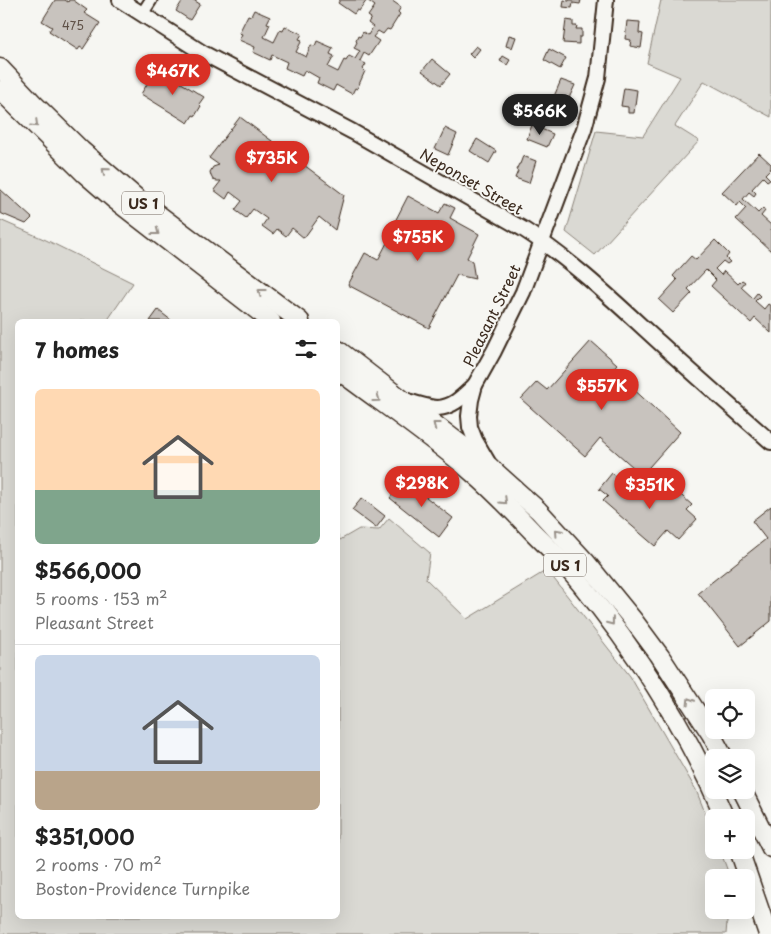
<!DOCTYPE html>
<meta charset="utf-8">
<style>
:root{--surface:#fff;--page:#f2f2f2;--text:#222;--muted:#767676;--line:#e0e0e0;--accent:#d93025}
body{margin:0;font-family:"Playpen Sans",sans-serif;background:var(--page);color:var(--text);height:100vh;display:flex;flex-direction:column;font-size:19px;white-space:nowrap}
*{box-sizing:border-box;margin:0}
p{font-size:16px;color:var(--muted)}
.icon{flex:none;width:28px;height:28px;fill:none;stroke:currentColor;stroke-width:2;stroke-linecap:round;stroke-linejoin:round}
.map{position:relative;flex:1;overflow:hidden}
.drawer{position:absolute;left:15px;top:319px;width:325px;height:600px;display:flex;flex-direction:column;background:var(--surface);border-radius:8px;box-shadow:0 5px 20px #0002}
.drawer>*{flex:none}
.buttons{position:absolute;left:705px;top:689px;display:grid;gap:10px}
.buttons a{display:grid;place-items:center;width:50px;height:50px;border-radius:8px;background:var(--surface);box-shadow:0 5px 20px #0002;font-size:25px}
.price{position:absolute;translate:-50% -42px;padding:0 11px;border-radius:18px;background:var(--accent);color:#fff;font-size:16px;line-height:32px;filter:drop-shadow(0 1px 2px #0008)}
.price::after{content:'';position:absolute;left:50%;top:30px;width:15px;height:11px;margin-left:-8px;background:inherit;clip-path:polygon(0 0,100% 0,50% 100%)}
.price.current{background:#222;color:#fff}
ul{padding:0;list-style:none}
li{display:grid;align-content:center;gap:10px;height:265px;padding:0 20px}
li+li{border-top:1px solid var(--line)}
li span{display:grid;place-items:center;height:155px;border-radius:8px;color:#555}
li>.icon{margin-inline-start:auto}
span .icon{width:90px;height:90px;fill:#fffc;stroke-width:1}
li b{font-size:21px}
h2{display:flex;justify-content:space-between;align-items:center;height:60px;padding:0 20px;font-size:21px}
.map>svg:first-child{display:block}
.green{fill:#dad9d3;stroke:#8a8278}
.building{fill:#c8c3be;stroke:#3b2a1e}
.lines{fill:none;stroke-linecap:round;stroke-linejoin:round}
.minor-casing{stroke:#3b2a1e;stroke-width:15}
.tertiary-casing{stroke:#3b2a1e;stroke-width:18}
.primary-casing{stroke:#3b2a1e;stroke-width:21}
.minor{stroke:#f6f6f2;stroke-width:11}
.tertiary{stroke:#f6f6f2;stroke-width:14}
.primary{stroke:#f6f6f2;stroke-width:18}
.oneway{stroke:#989088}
.labels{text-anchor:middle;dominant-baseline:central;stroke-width:4;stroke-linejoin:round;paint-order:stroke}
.number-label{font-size:12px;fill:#5e5046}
.shield{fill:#f6f6f2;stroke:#73675e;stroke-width:1}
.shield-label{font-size:14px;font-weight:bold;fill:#3b2a1e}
.street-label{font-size:15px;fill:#3b2a1e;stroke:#f6f6f2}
</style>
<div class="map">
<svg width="771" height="934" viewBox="0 0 771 934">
<rect width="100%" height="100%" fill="#f6f6f2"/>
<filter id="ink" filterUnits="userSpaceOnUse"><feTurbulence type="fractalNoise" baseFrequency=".02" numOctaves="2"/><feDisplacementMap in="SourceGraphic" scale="10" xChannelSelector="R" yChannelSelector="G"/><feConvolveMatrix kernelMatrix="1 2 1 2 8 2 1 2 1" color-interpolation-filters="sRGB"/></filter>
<g filter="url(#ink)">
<!-- green -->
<g class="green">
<path d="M661 0H771V117L704 81 675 126 699 141 595 255 566 232 596 131 643 136 680 77 647 63Z"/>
<path d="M0 220 46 240 133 283 107 321H18V916H338V535L340 540 359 529 379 530 389 518 430 553 426 579 467 619 547 570 630 676 696 790 714 835V850H720L730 877 714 878V910H728L726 934H0Z"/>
</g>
<!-- building -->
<g class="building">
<path d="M55 0H65L68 2 69 0H73L87 10 84 13 100 23 83 49 80 47 78 50 49 31 52 27 42 21Z"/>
<path d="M183 0H196L195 1 200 4 190 20 176 11Z"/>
<path d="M340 0H367L359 11 357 10 354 14 338 3Z"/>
<path d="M367 0H391L401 7 398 12 400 14 390 30 387 29 383 34 378 31 373 37 379 41 369 56 364 53 360 61 366 64 363 69 365 71 357 89 355 88 352 94 336 85 333 91 317 83 319 78 305 70 302 76 285 68 287 62 272 55 270 60 253 52 255 47 239 40 242 34 239 33 248 15 251 16 254 10 270 17 267 23 270 24 264 37 274 42 280 30 283 31 285 26 302 34 299 39 302 40 296 52 306 57 311 45 315 46 317 41 333 48 330 54 334 56 328 67 338 72 344 60 346 61 349 56 355 59 360 51 354 48 357 42 356 41 358 36 360 37 363 32 368 35 373 27 368 23 371 18 368 16 375 6Z"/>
<path d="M564 0 569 1V0H581L580 4 573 3 572 8 563 7Z"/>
<path d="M566 20 573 21V26H577L576 29H582V37H579V44L563 43Z"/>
<path d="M627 21 640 22 639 33 643 34 641 48 630 46 631 40 625 39Z"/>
<path d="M509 35 516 37 512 48 506 46Z"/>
<path d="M476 46 480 49 473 58 469 54Z"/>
<path d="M549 49 566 58 560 69 544 60Z"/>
<path d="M503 56 510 60 507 65 500 61Z"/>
<path d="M432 59 450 74 441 85 422 71Z"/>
<path d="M157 68 204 97 199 104 201 106 195 116 193 115 188 123 141 94Z"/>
<path d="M561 80 575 85 565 107 552 101Z"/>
<path d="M624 88 637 90 634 113H628V107L621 106Z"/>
<path d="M240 117 344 195 335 230 319 217 304 238 292 228 286 236 277 229 273 234 262 226 267 219 253 209 246 218 235 210 242 201 230 192 226 199 214 190 221 181H217L213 180 211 176 210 172 213 167 219 165 209 158Z"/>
<path d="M532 125 553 134 547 147 527 139Z"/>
<path d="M445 128 457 134 448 155 435 149Z"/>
<path d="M477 139 496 151 489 163 470 151Z"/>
<path d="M759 153 771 164V168L765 174 770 179 767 181 763 177 752 189 756 193 754 196 749 192 743 199 758 213 763 208 765 211 761 216 771 225V251L736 219 746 208 740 202 737 206 722 192Z"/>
<path d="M523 156 536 161 529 183 515 178 518 171 516 170 519 164H520Z"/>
<path d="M0 189 32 218 26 224 0 213Z"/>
<path d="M408 196 439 213 445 203 455 208 450 218 479 234 467 258 472 261 475 279 457 275 429 328 348 285 365 253 378 260 392 233 390 231Z"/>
<path d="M715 240 729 254 726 258 730 262 727 264 723 261 715 269 721 275 724 271 738 284 742 280 745 282 741 287 753 298 757 293 760 296 755 301 764 309 768 304 771 306V333L755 318 751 323 711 286 716 280 706 270 688 289 692 293 673 313 659 300 677 280 673 276 691 256 696 260Z"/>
<path d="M158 310 172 321H150Z"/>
<path d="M591 341 617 364 611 371 621 379 623 377 630 383 629 385 680 432 642 475 600 438 585 456 521 399 537 382 547 390Z"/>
<path d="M612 473 641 499 656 482 670 494 674 489 692 505 687 510 697 519 678 540 668 531 655 546 603 501 608 496 599 489Z"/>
<path d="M404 480 453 518 439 537 390 498Z"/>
<path d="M362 498 385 516 376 528 352 510Z"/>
<path d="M771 506V621L740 646 698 593 766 539 752 521Z"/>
</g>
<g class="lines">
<!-- minor casing -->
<g class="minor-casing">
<path id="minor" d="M142 14 151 0"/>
</g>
<!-- tertiary casing -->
<g class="tertiary-casing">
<g id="tertiary">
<path d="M120 0 203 53 353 132 523 229C573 261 616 303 660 343 697 377 734 409 771 442"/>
<path d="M407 401C416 403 429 408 438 408 454 407 464 395 475 385"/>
<path d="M489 464 475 440 470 427 469 416 471 400 475 385 494 351 523 292 584 129 598 78 606 0"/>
</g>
</g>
<!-- primary casing -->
<g class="primary-casing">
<g id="primary">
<path d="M0 68 33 103 81 150 139 200 300 321"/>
<path d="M0 90 85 174 115 200 271 321"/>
<path d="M338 350 490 467 538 510 585 561 634 621 660 656 711 734 724 758"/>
<path d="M338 370C383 404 431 436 473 473 494 491 513 511 532 531 541 540 550 549 559 558 627 636 684 722 725 818"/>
<path d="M742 790 771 848"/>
<path d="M739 850 768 934"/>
</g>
</g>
<!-- minor -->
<use href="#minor" class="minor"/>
<!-- tertiary -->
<use href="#tertiary" class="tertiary"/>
<!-- primary -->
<use href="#primary" class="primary"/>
</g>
<!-- one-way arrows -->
<defs><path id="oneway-chevron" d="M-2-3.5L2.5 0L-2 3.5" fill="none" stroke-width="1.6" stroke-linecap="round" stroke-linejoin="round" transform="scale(1.25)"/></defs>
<g class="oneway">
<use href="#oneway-chevron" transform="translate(35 124) rotate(44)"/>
<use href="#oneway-chevron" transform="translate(105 171) rotate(-139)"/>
<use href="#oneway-chevron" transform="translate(156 232) rotate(38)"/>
<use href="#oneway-chevron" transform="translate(261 292) rotate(-143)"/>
<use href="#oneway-chevron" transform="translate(377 399) rotate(36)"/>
<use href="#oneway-chevron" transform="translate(436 425) rotate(-142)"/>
<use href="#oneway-chevron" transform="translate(504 501) rotate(44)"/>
<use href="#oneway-chevron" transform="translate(558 532) rotate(-132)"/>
<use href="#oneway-chevron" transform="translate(611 622) rotate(52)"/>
<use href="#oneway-chevron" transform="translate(690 701) rotate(-122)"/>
</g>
</g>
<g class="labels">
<!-- number labels -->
<g class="number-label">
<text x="73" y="25">475</text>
</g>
<!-- shield labels -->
<g class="shield">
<rect x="122" y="191.5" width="42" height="23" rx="4"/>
<rect x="544" y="553.5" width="42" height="23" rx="4"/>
</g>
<g class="shield-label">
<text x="143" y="203">US 1</text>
<text x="565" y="565">US 1</text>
</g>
<!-- street labels -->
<g class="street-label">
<text transform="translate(472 181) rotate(30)">Neponset Street</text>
<text transform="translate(491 315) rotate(-64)">Pleasant Street</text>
</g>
</g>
</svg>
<div class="buttons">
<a><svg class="icon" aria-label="locate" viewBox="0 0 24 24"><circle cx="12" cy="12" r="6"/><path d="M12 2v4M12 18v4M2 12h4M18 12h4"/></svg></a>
<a><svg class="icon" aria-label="layers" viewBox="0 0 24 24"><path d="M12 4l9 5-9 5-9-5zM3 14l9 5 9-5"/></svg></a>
<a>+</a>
<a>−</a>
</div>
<b class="price" style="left:173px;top:96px">$467K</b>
<b class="price current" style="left:540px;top:136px">$566K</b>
<b class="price" style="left:272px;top:183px">$735K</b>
<b class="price" style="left:418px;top:262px">$755K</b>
<b class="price" style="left:602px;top:411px">$557K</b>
<b class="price" style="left:422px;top:508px">$298K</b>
<b class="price" style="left:650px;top:510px">$351K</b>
<section class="drawer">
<h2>7 homes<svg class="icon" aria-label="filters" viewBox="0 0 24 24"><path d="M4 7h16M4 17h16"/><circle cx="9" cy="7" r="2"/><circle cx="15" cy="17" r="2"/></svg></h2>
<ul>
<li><span style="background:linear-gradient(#ffd9b3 65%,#7fa58c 0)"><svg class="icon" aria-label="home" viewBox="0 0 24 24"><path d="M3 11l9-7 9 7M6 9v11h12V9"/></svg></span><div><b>$566,000</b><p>5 rooms · 153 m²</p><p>Pleasant Street</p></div></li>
<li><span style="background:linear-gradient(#c9d6e8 75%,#b9a48a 0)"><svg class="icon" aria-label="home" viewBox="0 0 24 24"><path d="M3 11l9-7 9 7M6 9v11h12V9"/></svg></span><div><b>$351,000</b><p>2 rooms · 70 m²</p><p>Boston-Providence Turnpike</p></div></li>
</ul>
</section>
</div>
